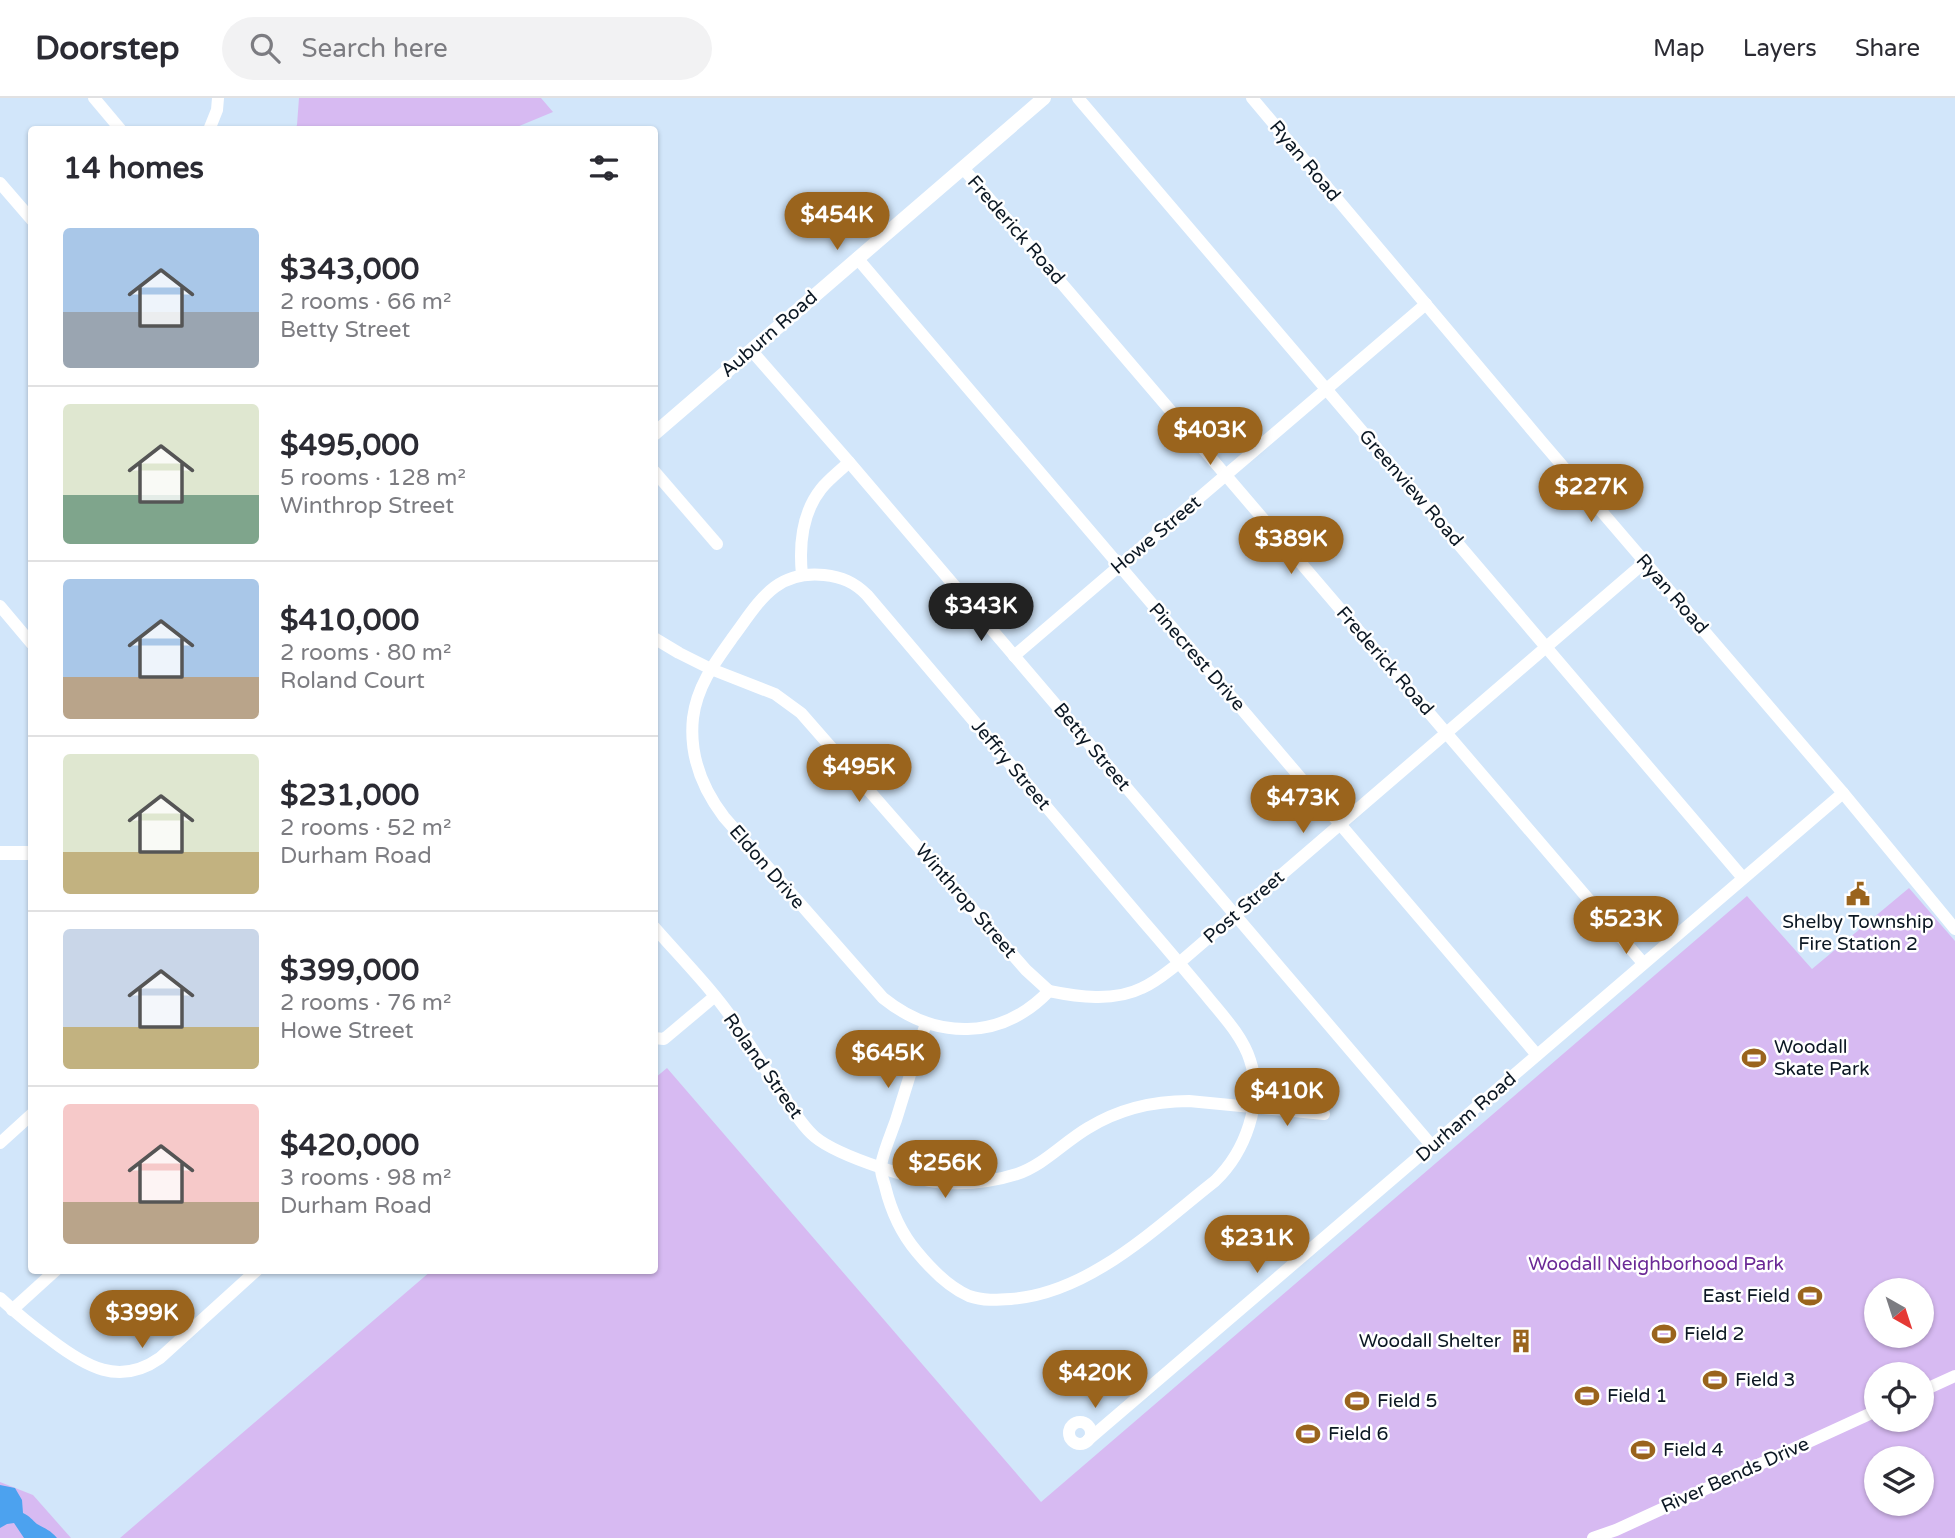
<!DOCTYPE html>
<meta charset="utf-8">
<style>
:root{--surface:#fff;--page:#f2f2f3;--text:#2b2b33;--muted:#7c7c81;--line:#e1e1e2;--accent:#9a641d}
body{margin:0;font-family:"Varela Round",sans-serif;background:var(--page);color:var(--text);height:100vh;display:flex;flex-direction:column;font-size:26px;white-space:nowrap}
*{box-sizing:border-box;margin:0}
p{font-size:23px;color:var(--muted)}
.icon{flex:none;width:38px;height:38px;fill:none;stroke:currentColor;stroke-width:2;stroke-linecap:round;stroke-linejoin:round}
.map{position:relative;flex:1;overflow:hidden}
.side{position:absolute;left:28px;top:28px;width:630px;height:1148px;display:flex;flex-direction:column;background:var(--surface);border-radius:7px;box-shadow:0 2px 5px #0004}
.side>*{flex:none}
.needle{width:46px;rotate:141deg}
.fabs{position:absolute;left:1864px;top:1180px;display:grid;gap:14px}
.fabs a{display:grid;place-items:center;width:70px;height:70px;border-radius:50%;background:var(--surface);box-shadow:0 2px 5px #0004;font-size:35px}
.price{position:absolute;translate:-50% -60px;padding:0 16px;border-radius:24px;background:var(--accent);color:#fff;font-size:23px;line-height:46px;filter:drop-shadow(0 2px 4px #0008)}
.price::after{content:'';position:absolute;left:50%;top:42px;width:21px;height:16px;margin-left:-10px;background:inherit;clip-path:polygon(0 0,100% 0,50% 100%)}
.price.selected{background:#222;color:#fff}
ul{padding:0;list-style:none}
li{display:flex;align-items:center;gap:21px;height:175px;padding:0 35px}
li+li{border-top:2px solid var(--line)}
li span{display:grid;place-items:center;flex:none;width:196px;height:140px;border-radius:7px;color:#555}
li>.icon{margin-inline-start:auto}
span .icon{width:84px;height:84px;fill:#fffc;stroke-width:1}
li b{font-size:30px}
h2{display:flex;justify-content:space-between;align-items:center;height:84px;padding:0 35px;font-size:30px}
header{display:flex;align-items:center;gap:42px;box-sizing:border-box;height:98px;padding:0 35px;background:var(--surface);border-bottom:2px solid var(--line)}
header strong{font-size:33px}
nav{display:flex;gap:38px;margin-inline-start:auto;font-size:24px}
.search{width:490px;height:63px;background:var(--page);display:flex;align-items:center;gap:18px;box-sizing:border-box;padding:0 24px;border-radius:38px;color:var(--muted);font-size:26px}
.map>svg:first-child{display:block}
.green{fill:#d7baf2;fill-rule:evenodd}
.water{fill:#4ca2ef}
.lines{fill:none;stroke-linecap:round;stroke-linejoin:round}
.minor{stroke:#fff;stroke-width:12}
.major{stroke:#fff;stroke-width:14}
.labels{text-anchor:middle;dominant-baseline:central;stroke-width:5;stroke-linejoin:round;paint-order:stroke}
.street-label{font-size:19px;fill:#0c1824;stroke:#fff}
.poi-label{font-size:19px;fill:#0c1824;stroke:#fff;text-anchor:start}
.park-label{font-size:19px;fill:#6b2996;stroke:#fff}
</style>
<header>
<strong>Doorstep</strong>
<div class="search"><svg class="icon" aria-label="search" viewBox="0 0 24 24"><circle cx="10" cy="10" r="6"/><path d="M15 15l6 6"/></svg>Search here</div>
<nav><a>Map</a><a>Layers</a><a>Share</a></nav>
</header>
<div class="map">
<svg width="1955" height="1440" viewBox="0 0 1955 1440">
<rect width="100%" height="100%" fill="#d2e6fa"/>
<!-- green -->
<g class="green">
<path d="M299 0H541L553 14 512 31H295L297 27Z"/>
<path d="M1909 790 1955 843V1440H120L431 1173 654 1172 655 980 667 970 1041 1404 1747 798 1812 871ZM1876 1192H1922V1237H1876ZM1876 1276H1922V1321H1876ZM1876 1360H1922V1405H1876Z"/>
<path d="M0 1384 33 1397 71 1440H0Z"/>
</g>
<!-- water -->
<path class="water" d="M0 1387 15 1390 22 1402 23 1415C30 1418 32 1422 37 1426 46 1431 50 1432 57 1440H24L14 1425 7 1426 0 1430Z"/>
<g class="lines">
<!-- minor -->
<g class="minor">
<path d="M94 0 121 32"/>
<path d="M1078 0 1743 780"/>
<path d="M1252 0 1542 344 1843 695 1955 831"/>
<path d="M209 32 217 12 218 0"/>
<path d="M963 70 1643 865"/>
<path d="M0 85 32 122"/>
<path d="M857 160 1537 957"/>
<path d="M751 252 849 364 1432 1048"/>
<path d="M654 373 717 446"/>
<path d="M802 477C799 447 802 415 821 391 829 381 840 373 849 364"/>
<path d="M0 508 32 546"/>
<path d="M654 540 679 555 711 571 775 596 801 615 1026 872 1049 893"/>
<path d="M1014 558 1426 206"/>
<path d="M654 829C682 861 713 892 736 926 752 950 767 974 783 997 792 1011 802 1028 815 1039 838 1058 919 1085 949 1085 972 1086 995 1083 1017 1076 1044 1067 1064 1044 1088 1030 1119 1011 1152 1003 1189 1003L1324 1016"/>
<path d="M926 925C916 958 906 990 896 1022 891 1036 884 1052 881 1067 880 1074 883 1081 885 1088 891 1113 900 1134 917 1154 931 1171 948 1189 969 1198 983 1203 997 1202 1011 1201 1090 1195 1155 1130 1215 1083 1245 1054 1264 1004 1250 962 1242 937 1222 917 1206 897 1185 872 1165 848 1144 824 1052 715 959 606 867 497 854 484 842 479 824 477 775 472 759 504 733 539 715 564 697 588 693 620 689 657 702 690 724 719L883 900C935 942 1001 943 1049 893 1078 899 1114 904 1142 890 1156 884 1167 874 1179 865L1645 464"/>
<path d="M654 940 664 941 714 899"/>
<path d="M0 1045 32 1016"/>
<path d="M0 1200C16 1215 33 1229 51 1242 85 1268 119 1289 160 1260L257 1172"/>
<path d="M12 1212 56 1172"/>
<path d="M1922 1293 1955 1278"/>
<circle cx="1080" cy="1335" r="11"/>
<path d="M1088 1342 1843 695"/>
<path d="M1593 1440 1616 1432 1876 1313"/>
</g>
<!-- major -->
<g class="major">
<path d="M654 336 1044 0"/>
<path d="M0 755H32"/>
</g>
</g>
<!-- icons -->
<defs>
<g id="civic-bare" transform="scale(1.89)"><path d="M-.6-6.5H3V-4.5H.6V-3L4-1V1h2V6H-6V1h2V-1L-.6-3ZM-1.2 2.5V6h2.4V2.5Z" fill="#9a641d" stroke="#fff" stroke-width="2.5" paint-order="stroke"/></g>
<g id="stadium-bare" transform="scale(1.89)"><path d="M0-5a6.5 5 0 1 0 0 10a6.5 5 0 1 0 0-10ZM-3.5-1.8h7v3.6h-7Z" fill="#9a641d" stroke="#fff" stroke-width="2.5" paint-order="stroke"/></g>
<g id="building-bare" transform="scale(1.89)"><path d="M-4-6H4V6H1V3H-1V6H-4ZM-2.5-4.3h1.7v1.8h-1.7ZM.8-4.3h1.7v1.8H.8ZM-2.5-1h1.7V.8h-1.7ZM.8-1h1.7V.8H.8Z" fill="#9a641d" stroke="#fff" stroke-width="2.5" paint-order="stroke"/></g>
</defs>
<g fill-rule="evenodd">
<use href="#civic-bare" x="1858" y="796"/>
<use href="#stadium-bare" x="1754" y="960"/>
<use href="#stadium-bare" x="1810" y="1198"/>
<use href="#stadium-bare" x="1664" y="1236"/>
<use href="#building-bare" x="1521" y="1243"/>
<use href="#stadium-bare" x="1715" y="1282"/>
<use href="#stadium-bare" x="1587" y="1298"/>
<use href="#stadium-bare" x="1357" y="1303"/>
<use href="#stadium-bare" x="1308" y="1336"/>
<use href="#stadium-bare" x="1643" y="1352"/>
</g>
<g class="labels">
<!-- street labels -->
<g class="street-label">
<text transform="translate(1305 63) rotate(50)">Ryan Road</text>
<text transform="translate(1016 132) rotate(49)">Frederick Road</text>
<text transform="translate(769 236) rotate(-41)">Auburn Road</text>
<text transform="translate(1411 390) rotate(49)">Greenview Road</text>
<text transform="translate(1156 437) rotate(-40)">Howe Street</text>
<text transform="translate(1672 496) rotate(49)">Ryan Road</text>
<text transform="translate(1197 559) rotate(49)">Pinecrest Drive</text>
<text transform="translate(1385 563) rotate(49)">Frederick Road</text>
<text transform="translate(1092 649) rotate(50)">Betty Street</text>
<text transform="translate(1011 667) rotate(50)">Jeffry Street</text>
<text transform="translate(767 769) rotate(49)">Eldon Drive</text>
<text transform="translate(966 803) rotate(49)">Winthrop Street</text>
<text transform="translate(1244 809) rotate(-41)">Post Street</text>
<text transform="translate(763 968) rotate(55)">Roland Street</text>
<text transform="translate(1466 1019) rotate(-41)">Durham Road</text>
<text transform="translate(1735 1377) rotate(-24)">River Bends Drive</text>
</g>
<!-- poi labels -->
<g class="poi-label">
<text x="1858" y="824" text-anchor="middle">Shelby Township<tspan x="1858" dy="22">Fire Station 2</tspan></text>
<text x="1774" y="949">Woodall<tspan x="1774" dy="22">Skate Park</tspan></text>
<text x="1790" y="1198" text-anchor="end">East Field</text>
<text x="1684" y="1236">Field 2</text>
<text x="1501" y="1243" text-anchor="end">Woodall Shelter</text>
<text x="1735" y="1282">Field 3</text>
<text x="1607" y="1298">Field 1</text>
<text x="1377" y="1303">Field 5</text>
<text x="1328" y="1336">Field 6</text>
<text x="1663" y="1352">Field 4</text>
</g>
<!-- park labels -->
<g class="park-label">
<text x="1656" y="1166">Woodall Neighborhood Park</text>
</g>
</g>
</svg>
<div class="fabs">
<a><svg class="needle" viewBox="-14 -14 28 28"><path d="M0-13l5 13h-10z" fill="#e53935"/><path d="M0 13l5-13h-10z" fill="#7c7c81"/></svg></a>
<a><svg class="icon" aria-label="locate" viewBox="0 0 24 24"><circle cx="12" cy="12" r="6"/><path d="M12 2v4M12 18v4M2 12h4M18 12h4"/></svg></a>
<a><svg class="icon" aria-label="layers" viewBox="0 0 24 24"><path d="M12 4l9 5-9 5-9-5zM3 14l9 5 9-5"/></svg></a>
</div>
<b class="price" style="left:837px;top:154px">$454K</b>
<b class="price" style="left:1210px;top:369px">$403K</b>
<b class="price" style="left:1591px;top:426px">$227K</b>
<b class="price" style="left:1291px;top:478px">$389K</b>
<b class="price selected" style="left:981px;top:545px">$343K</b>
<b class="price" style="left:859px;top:706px">$495K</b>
<b class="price" style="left:1303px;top:737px">$473K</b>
<b class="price" style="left:1626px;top:858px">$523K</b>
<b class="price" style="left:888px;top:992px">$645K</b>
<b class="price" style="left:1287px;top:1030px">$410K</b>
<b class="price" style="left:945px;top:1102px">$256K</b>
<b class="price" style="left:1257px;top:1177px">$231K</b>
<b class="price" style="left:142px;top:1252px">$399K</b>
<b class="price" style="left:1095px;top:1312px">$420K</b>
<section class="side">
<h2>14 homes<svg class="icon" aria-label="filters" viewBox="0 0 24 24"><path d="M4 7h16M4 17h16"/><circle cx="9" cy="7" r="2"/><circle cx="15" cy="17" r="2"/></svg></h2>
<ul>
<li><span style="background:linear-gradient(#a9c7e8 60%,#9aa5b1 0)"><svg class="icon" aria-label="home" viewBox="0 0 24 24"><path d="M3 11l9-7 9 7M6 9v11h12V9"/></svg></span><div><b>$343,000</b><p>2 rooms · 66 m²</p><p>Betty Street</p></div></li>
<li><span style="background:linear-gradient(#dfe7d0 65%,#7fa58c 0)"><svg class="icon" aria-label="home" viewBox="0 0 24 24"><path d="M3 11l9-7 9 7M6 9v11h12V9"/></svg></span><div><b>$495,000</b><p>5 rooms · 128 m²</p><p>Winthrop Street</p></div></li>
<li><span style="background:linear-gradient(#a9c7e8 70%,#b9a48a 0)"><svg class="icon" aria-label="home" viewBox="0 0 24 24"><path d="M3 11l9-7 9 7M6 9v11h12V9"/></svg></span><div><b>$410,000</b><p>2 rooms · 80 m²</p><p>Roland Court</p></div></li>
<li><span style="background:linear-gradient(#dfe7d0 70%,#c2b280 0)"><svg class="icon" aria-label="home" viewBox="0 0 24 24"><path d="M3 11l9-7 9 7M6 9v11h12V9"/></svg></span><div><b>$231,000</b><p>2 rooms · 52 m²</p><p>Durham Road</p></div></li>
<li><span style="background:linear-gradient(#c9d6e8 70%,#c2b280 0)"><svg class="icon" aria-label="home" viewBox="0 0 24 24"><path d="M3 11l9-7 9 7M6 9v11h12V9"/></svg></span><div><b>$399,000</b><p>2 rooms · 76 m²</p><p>Howe Street</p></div></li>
<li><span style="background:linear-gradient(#f6c9c9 70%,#b9a48a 0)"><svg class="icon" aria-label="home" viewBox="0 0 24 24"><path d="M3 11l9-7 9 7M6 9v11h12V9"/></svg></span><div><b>$420,000</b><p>3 rooms · 98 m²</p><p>Durham Road</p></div></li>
</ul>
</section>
</div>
